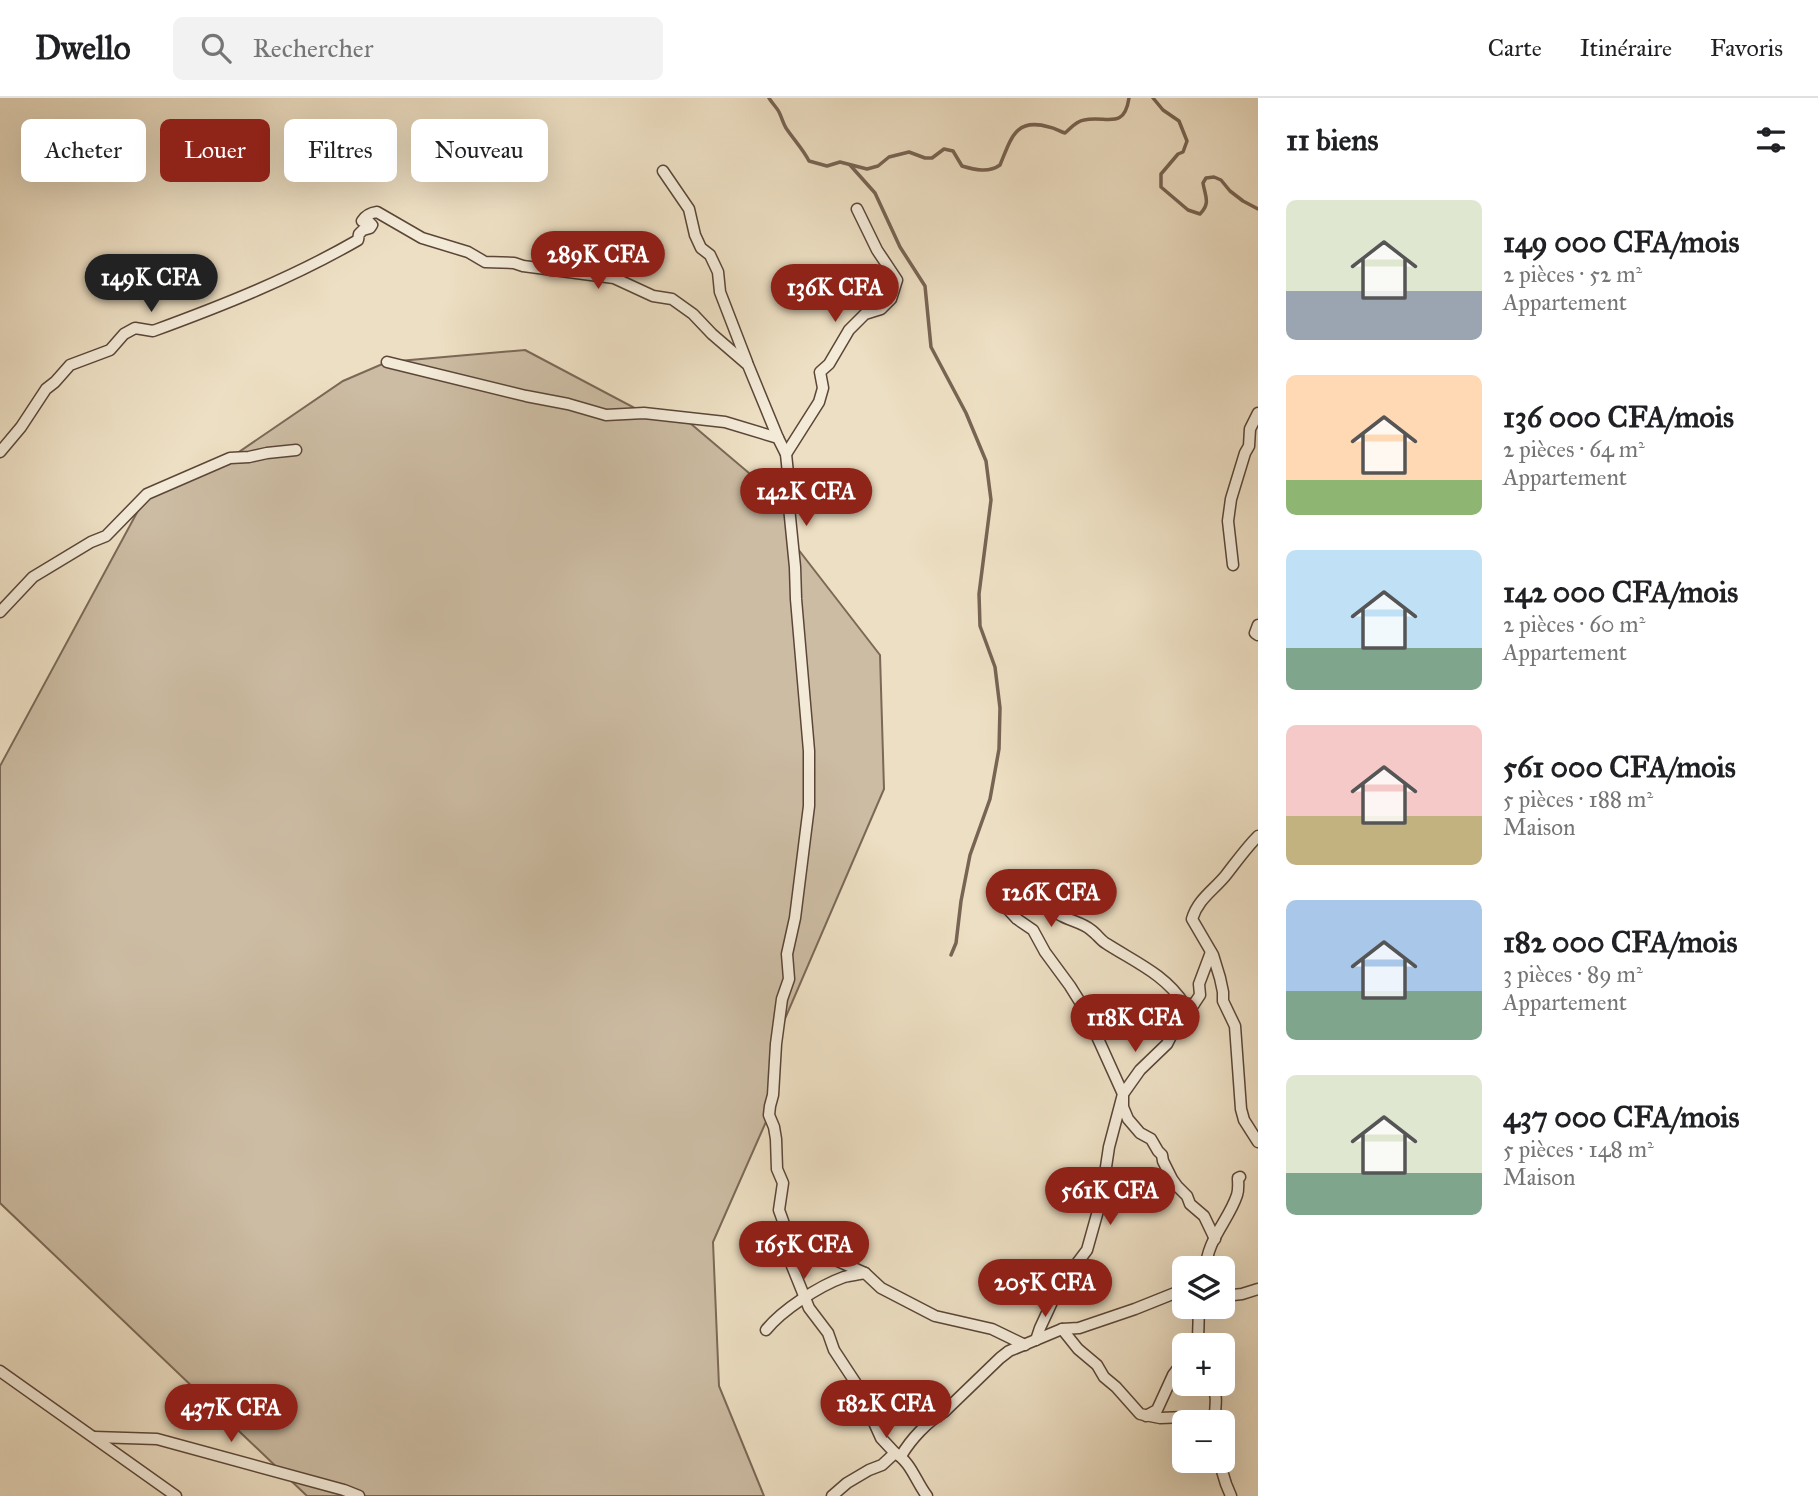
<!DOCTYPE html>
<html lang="fr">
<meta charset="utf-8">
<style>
:root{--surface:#fff;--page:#f2f2f2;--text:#202124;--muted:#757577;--line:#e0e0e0;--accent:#8f2418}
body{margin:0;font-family:"IM FELL Great Primer",serif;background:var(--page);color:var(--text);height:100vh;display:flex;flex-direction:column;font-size:26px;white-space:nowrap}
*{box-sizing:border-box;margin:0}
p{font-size:23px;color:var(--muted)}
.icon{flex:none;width:38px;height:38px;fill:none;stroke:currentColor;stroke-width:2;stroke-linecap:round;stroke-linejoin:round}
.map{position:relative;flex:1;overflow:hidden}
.panel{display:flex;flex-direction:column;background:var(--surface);width:560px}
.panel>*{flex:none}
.hud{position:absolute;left:21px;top:21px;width:665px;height:63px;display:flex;gap:14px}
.controls{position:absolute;left:1172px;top:1158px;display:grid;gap:14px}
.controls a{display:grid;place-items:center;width:63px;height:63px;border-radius:10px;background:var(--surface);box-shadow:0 7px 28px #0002;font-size:35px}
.price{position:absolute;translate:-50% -60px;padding:0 16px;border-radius:24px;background:var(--accent);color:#fff;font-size:23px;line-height:46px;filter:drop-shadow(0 2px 4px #0008)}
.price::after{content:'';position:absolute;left:50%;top:42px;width:21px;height:16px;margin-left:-10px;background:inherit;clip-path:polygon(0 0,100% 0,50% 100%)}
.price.current{background:#222;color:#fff}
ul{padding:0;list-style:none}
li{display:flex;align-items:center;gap:21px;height:175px;padding:0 28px}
li span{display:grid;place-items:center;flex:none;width:196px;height:140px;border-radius:10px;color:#555}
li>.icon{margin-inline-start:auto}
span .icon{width:84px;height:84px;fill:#fffc;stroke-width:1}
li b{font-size:30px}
h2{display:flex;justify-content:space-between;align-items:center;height:84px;padding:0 28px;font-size:30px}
.pill{padding:0 24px;border-radius:10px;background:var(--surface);box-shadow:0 7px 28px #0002;font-size:24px;line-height:63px}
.pill.current{background:var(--accent);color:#fff}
header{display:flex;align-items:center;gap:42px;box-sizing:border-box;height:98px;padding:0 35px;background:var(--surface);border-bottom:2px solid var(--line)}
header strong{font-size:33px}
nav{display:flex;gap:38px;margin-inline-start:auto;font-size:24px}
.search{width:490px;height:63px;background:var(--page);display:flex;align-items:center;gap:18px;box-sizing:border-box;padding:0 24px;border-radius:10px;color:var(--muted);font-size:26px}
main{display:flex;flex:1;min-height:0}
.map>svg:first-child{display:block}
.green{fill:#ccbca3;stroke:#7b6856;stroke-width:2}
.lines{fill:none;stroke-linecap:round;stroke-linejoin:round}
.stream{stroke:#776453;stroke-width:3.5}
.minor-casing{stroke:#5b4638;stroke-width:13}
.minor{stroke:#f3ead8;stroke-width:10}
</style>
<header>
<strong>Dwello</strong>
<div class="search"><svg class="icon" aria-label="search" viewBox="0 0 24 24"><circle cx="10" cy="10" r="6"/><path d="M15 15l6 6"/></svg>Rechercher</div>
<nav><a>Carte</a><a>Itinéraire</a><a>Favoris</a></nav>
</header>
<main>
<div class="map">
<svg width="1258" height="1398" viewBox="0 0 1258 1398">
<rect width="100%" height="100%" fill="#eddfc3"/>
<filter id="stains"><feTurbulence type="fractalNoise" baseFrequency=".00286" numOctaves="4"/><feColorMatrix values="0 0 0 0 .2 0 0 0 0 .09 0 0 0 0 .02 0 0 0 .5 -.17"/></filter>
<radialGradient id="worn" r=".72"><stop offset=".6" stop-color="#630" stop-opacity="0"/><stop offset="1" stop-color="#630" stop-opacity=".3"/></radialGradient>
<!-- green -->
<path class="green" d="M525 252 644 315 684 320 789 409 791 442 880 557 884 691 778 937 769 1017 713 1144 719 1288 764 1398H307L0 1105V668L147 396 230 360 343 283 387 264Z"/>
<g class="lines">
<!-- stream -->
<g class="stream">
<path d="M769 0C772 5 777 10 779 14 782 20 783 25 786 30 794 42 803 51 809 63L827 68 840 64 867 71 878 68 889 59 909 54 925 60H932L944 51 953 53 962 68C975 72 989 75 1000 67 1011 41 1015 19 1049 29 1055 30 1059 33 1065 35 1071 30 1076 23 1084 22 1106 17 1124 33 1129 0"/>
<path d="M1153 0 1163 12 1179 23 1187 43 1183 54 1178 56 1161 76V89L1188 112 1200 116C1211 105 1205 98 1203 85L1206 80 1214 79 1221 82 1230 93 1243 103 1258 111"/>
<path d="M850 67 875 95 900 149 925 188 931 249 966 315 986 363 991 402 979 496 980 528 995 569 1000 610 999 651 990 701 970 757 961 803 956 845 951 857"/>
</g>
<!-- minor casing -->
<g class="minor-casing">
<g id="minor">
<path d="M663 73 689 111 695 137 701 150 710 157 718 174 720 194 747 264"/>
<path d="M387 264 526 298 568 306 606 317 644 315 725 324 778 340 786 356 789 385V409L795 469 796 501 809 653V708L795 820 787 856 789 881 782 901 776 946 773 997 770 1008 769 1017 774 1029 776 1041 777 1071 783 1085 779 1112 792 1148V1168L809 1210 828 1235 834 1252 857 1287 881 1340 895 1355"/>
<path d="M0 354 21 329 46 291 55 284 70 267 110 252 124 236 135 230 153 233C224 207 292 180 358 142L359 136 363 132 370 130 372 127 369 124 362 123C366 117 370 115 377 114L422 140 468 154 485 164 514 165 523 168 614 180 653 198 672 201 693 216 712 236 748 267 778 340"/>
<path d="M786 356 819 304 823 290 820 274 829 266 849 232 865 216 881 211 891 201 897 182 877 152 857 111"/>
<path d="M1233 467 1228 423 1231 401 1245 355 1249 348 1250 331 1258 315"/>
<path d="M0 514 33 479 91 444 106 438 147 396 230 360 249 359 267 355 296 352"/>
<path d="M1258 527 1255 535 1258 537"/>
<path d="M1258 738C1246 750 1237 763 1226 777 1214 792 1198 801 1192 821L1213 857 1220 880 1223 894V903L1235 928 1241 1011 1244 1022 1258 1044"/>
<path d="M1211 854 1199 886 1200 897 1194 906 1181 919 1167 946 1140 972 1123 996V1009L1128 1021 1140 1035 1151 1041 1158 1053 1162 1057 1163 1063 1172 1081 1177 1088 1187 1098 1190 1106 1204 1118 1215 1141"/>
<path d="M790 1142 865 1175 881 1190 935 1218 992 1231 1025 1247"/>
<path d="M1206 1171C1206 1143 1229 1122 1237 1097 1239 1091 1238 1085 1238 1080L1240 1079"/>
<path d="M1224 1198 1242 1196 1258 1191"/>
<path d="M1199 1209 1198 1242 1203 1248"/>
<path d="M1062 1231 1079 1230 1135 1211 1185 1191"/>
<path d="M766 1232C782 1212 819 1188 844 1179 850 1177 858 1177 865 1175"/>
<path d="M1036 1242 1040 1230 1059 1189 1087 1152 1101 1102 1109 1049 1123 996 1085 912 1070 888 1045 854 1033 832 1017 821 1005 808 1006 799C1029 795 1043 808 1062 818 1071 823 1083 825 1091 832 1097 836 1101 843 1107 846 1135 864 1166 877 1184 906H1194"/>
<path d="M0 1273 176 1398"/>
<path d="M1212 1286C1219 1302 1214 1308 1215 1325"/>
<path d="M1146 1318 1157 1312 1173 1277 1185 1261"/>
<path d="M94 1339 157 1341 344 1392 359 1398"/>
<path d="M901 1358C911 1341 927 1324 944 1314L1000 1260 1009 1253 1062 1231 1078 1251 1097 1267 1104 1279 1116 1289 1140 1316 1160 1320 1186 1319 1207 1325"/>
<path d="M1219 1363 1226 1386 1231 1398"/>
<path d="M832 1398 847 1385 869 1372 882 1367 895 1355C911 1364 916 1384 927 1398"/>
</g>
</g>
<!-- minor -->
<use href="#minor" class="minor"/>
</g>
<rect width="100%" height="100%" filter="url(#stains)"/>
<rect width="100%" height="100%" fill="url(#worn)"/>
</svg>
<div class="controls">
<a><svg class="icon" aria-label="layers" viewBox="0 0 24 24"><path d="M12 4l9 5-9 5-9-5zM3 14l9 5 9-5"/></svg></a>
<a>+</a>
<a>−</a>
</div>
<b class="price" style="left:598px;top:193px">289K CFA</b>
<b class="price current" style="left:151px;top:216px">149K CFA</b>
<b class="price" style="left:835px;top:226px">136K CFA</b>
<b class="price" style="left:806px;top:430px">142K CFA</b>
<b class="price" style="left:1051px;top:831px">126K CFA</b>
<b class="price" style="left:1135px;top:956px">118K CFA</b>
<b class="price" style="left:1110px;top:1129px">561K CFA</b>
<b class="price" style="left:804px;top:1183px">165K CFA</b>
<b class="price" style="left:1045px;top:1221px">205K CFA</b>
<b class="price" style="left:886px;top:1342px">182K CFA</b>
<b class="price" style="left:231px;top:1346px">437K CFA</b>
<div class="hud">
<a class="pill">Acheter</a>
<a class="pill current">Louer</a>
<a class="pill">Filtres</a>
<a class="pill">Nouveau</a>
</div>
</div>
<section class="panel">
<h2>11 biens<svg class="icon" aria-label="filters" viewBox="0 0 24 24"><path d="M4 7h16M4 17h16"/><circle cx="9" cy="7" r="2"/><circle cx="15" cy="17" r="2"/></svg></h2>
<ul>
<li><span style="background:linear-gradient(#dfe7d0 65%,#9aa5b1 0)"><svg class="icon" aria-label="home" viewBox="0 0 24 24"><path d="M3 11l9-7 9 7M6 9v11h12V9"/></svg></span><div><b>149 000 CFA/mois</b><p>2 pièces · 52 m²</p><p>Appartement</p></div></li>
<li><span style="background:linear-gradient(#ffd9b3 75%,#8fb573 0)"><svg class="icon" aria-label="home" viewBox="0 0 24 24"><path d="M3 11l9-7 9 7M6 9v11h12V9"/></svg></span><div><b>136 000 CFA/mois</b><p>2 pièces · 64 m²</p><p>Appartement</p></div></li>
<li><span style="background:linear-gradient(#bfe0f5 70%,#7fa58c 0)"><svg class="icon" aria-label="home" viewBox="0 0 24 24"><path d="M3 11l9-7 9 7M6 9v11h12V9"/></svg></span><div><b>142 000 CFA/mois</b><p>2 pièces · 60 m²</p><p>Appartement</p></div></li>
<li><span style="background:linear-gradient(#f6c9c9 65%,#c2b280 0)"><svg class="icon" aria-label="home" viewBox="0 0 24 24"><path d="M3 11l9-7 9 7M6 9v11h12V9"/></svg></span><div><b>561 000 CFA/mois</b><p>5 pièces · 188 m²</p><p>Maison</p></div></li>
<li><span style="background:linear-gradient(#a9c7e8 65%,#7fa58c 0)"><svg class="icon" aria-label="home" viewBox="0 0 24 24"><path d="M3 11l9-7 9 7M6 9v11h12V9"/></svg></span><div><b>182 000 CFA/mois</b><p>3 pièces · 89 m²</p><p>Appartement</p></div></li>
<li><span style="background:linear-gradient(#dfe7d0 70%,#7fa58c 0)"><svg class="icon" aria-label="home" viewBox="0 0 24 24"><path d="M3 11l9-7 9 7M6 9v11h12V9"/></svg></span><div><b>437 000 CFA/mois</b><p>5 pièces · 148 m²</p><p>Maison</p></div></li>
</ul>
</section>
</main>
